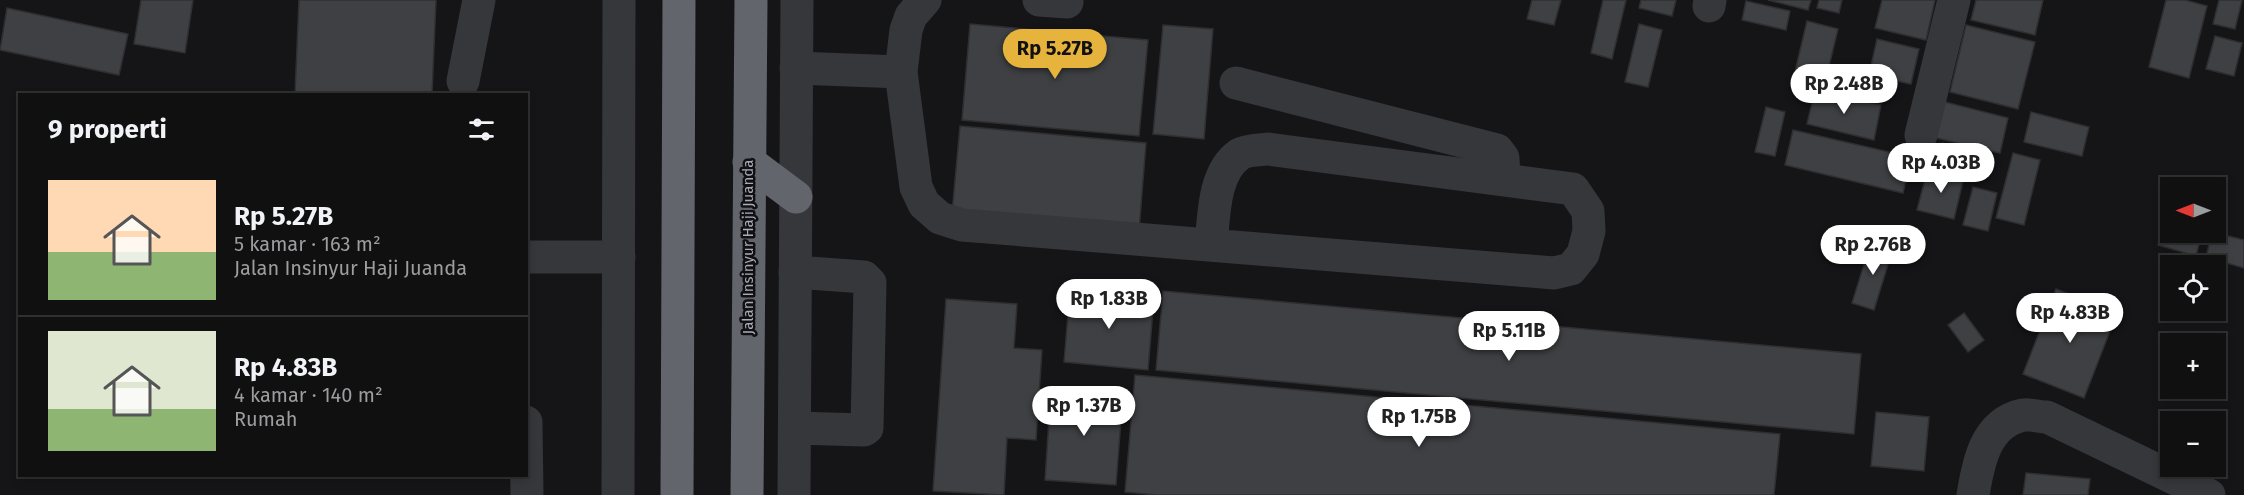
<!DOCTYPE html>
<html lang="id">
<meta charset="utf-8">
<style>
:root{--surface:#101011;--page:#1e1e1f;--text:#f1f3f6;--muted:#9c9d9f;--line:#303031;--accent:#e6b33d}
body{margin:0;font-family:"Fira Sans",sans-serif;background:var(--page);color:var(--text);height:100vh;display:flex;flex-direction:column;font-size:22px;white-space:nowrap}
*{box-sizing:border-box;margin:0}
p{font-size:20px;color:var(--muted)}
.icon{flex:none;width:33px;height:33px;fill:none;stroke:currentColor;stroke-width:2;stroke-linecap:round;stroke-linejoin:round}
.map{position:relative;flex:1;overflow:hidden}
.details{position:absolute;left:18px;top:93px;width:510px;height:384px;display:flex;flex-direction:column;background:var(--surface);border-radius:0px;box-shadow:0 3px 9px #0003,0 0 0 2px var(--line)}
.details>*{flex:none}
.needle{width:39px;rotate:270deg}
.controls{position:absolute;left:2160px;top:177px;display:grid;gap:12px}
.controls a{display:grid;place-items:center;width:66px;height:66px;border-radius:0px;background:var(--surface);box-shadow:0 3px 9px #0003,0 0 0 2px var(--line);font-size:30px}
.price{position:absolute;translate:-50% -51px;padding:0 14px;border-radius:21px;background:#fff;color:#222;font-size:20px;line-height:39px;filter:drop-shadow(0 2px 3px #0008)}
.price::after{content:'';position:absolute;left:50%;top:36px;width:18px;height:14px;margin-left:-9px;background:inherit;clip-path:polygon(0 0,100% 0,50% 100%)}
.price.on{background:var(--accent);color:#111}
ul{padding:0;list-style:none}
li{display:flex;align-items:center;gap:18px;height:150px;padding:0 30px}
li+li{border-top:2px solid var(--line)}
li span{display:grid;place-items:center;flex:none;width:168px;height:120px;border-radius:0px;color:#555}
li>.icon{margin-inline-start:auto}
span .icon{width:72px;height:72px;fill:#fffc;stroke-width:1}
li b{font-size:26px}
h2{display:flex;justify-content:space-between;align-items:center;height:72px;padding:0 30px;font-size:26px}
.map>svg:first-child{display:block}
.building{fill:#3f4043;stroke:#2f2f32;stroke-width:1.5}
.lines{fill:none;stroke-linecap:round;stroke-linejoin:round}
.minor{stroke:#36373b;stroke-width:33}
.highway{stroke:#62656c;stroke-width:33}
.labels{text-anchor:middle;dominant-baseline:central;stroke-width:5;stroke-linejoin:round;paint-order:stroke}
.street-label{font-size:15px;fill:#a8acb6;stroke:#101012}
</style>
<div class="map">
<svg width="2244" height="495" viewBox="0 0 2244 495">
<rect width="100%" height="100%" fill="#151517"/>
<!-- building -->
<g class="building">
<path d="M141 0H193L185 53 134 44Z"/>
<path d="M299 0H436L432 94H295Z"/>
<path d="M1532 0H1561L1554 25 1527 19Z"/>
<path d="M1603 0H1626L1612 59 1591 53Z"/>
<path d="M1641 0H1676L1672 16 1639 8Z"/>
<path d="M1768 0H1811L1808 10Z"/>
<path d="M1819 0H1842L1839 13 1817 8Z"/>
<path d="M1882 0H1935L1926 40 1875 28Z"/>
<path d="M1976 0H2043L2035 35 1971 20Z"/>
<path d="M2166 0H2185L2207 6 2189 78 2149 67Z"/>
<path d="M2219 0H2242L2235 29 2213 24Z"/>
<path d="M1746 1 1790 11 1786 30 1742 20Z"/>
<path d="M7 8 128 34 119 75 0 50Z"/>
<path d="M1807 21 1838 29 1824 87 1793 80Z"/>
<path d="M970 24 1148 40 1139 136 962 120Z"/>
<path d="M1639 24 1662 30 1648 87 1625 82Z"/>
<path d="M1163 25 1213 29 1204 139 1153 134Z"/>
<path d="M1966 25 2035 42 2018 109 1950 92Z"/>
<path d="M2215 36 2242 43 2234 76 2206 69Z"/>
<path d="M1877 39 1919 49 1911 84 1869 75Z"/>
<path d="M1815 90 1881 105 1874 140 1807 124Z"/>
<path d="M1945 102 2008 118 2000 153 1936 138Z"/>
<path d="M1766 107 1785 112 1775 156 1755 152Z"/>
<path d="M2031 112 2089 127 2082 156 2024 142Z"/>
<path d="M960 126 1146 143 1139 231 952 213Z"/>
<path d="M1793 130 1911 157 1903 193 1785 165Z"/>
<path d="M1942 143 1987 154 1983 174 1938 163Z"/>
<path d="M2013 153 2040 160 2024 225 1996 218Z"/>
<path d="M1928 168 1964 177 1954 219 1917 210Z"/>
<path d="M1973 187 1997 193 1988 231 1963 225Z"/>
<path d="M2166 218 2170 219V232H2202L2196 256 2158 245Z"/>
<path d="M2212 232 2244 240V268L2206 257Z"/>
<path d="M1871 242 1893 248 1874 310 1852 303Z"/>
<path d="M2056 289 2117 313 2084 398 2023 374Z"/>
<path d="M1070 290 1154 298 1148 370 1064 362Z"/>
<path d="M1163 291 1861 354 1854 434 1156 370Z"/>
<path d="M946 299 1017 304 1014 348 1042 350 1036 440 1007 438 1004 495 933 491Z"/>
<path d="M1964 313 1984 340 1968 352 1948 325Z"/>
<path d="M1135 375 1780 434 1774 495H1156L1125 492Z"/>
<path d="M1051 389 1123 394 1116 485 1045 480Z"/>
<path d="M1876 412 1929 417 1924 471 1871 466Z"/>
<path d="M2026 473 2090 479 2088 495H2023Z"/>
</g>
<g class="lines">
<!-- minor -->
<g class="minor">
<path d="M925 0 911 16 906 30 901 72 916 187 924 204 940 218 962 225 1554 273 1571 269 1583 254 1589 231 1588 211 1573 189 1268 149C1260 150 1247 150 1240 154 1213 172 1214 217 1211 245"/>
<path d="M1039 0 1067 2"/>
<path d="M1709 6 1710 0"/>
<path d="M796 68 901 72"/>
<path d="M463 81 479 0"/>
<path d="M1236 83 1497 150 1503 158 1504 179"/>
<path d="M1921 135 1954 0"/>
<path d="M526 257H619"/>
<path d="M526 422 527 495"/>
<path d="M795 428 864 430 867 428 870 283 864 277 795 272"/>
<path d="M618 495 619 0"/>
<path d="M794 495 797 0"/>
<path d="M1973 495C1978 464 1985 423 2023 415 2030 414 2040 417 2047 417L2209 495"/>
</g>
<!-- highway -->
<g class="highway">
<path d="M749 162 796 197"/>
<path d="M677 495 679 0"/>
<path d="M747 495 751 0"/>
</g>
</g>
<g class="labels">
<!-- street labels -->
<g class="street-label">
<text transform="translate(748 247) rotate(-90)">Jalan Insinyur Haji Juanda</text>
</g>
</g>
</svg>
<div class="controls">
<a><svg class="needle" viewBox="-14 -14 28 28"><path d="M0-13l5 13h-10z" fill="#e53935"/><path d="M0 13l5-13h-10z" fill="#9c9d9f"/></svg></a>
<a><svg class="icon" aria-label="locate" viewBox="0 0 24 24"><circle cx="12" cy="12" r="6"/><path d="M12 2v4M12 18v4M2 12h4M18 12h4"/></svg></a>
<a>+</a>
<a>−</a>
</div>
<b class="price on" style="left:1055px;top:80px">Rp 5.27B</b>
<b class="price" style="left:1844px;top:115px">Rp 2.48B</b>
<b class="price" style="left:1941px;top:194px">Rp 4.03B</b>
<b class="price" style="left:1873px;top:276px">Rp 2.76B</b>
<b class="price" style="left:1109px;top:330px">Rp 1.83B</b>
<b class="price" style="left:2070px;top:344px">Rp 4.83B</b>
<b class="price" style="left:1509px;top:362px">Rp 5.11B</b>
<b class="price" style="left:1084px;top:437px">Rp 1.37B</b>
<b class="price" style="left:1419px;top:448px">Rp 1.75B</b>
<section class="details">
<h2>9 properti<svg class="icon" aria-label="filters" viewBox="0 0 24 24"><path d="M4 7h16M4 17h16"/><circle cx="9" cy="7" r="2"/><circle cx="15" cy="17" r="2"/></svg></h2>
<ul>
<li><span style="background:linear-gradient(#ffd9b3 60%,#8fb573 0)"><svg class="icon" aria-label="home" viewBox="0 0 24 24"><path d="M3 11l9-7 9 7M6 9v11h12V9"/></svg></span><div><b>Rp 5.27B</b><p>5 kamar · 163 m²</p><p>Jalan Insinyur Haji Juanda</p></div></li>
<li><span style="background:linear-gradient(#dfe7d0 65%,#8fb573 0)"><svg class="icon" aria-label="home" viewBox="0 0 24 24"><path d="M3 11l9-7 9 7M6 9v11h12V9"/></svg></span><div><b>Rp 4.83B</b><p>4 kamar · 140 m²</p><p>Rumah</p></div></li>
</ul>
</section>
</div>
